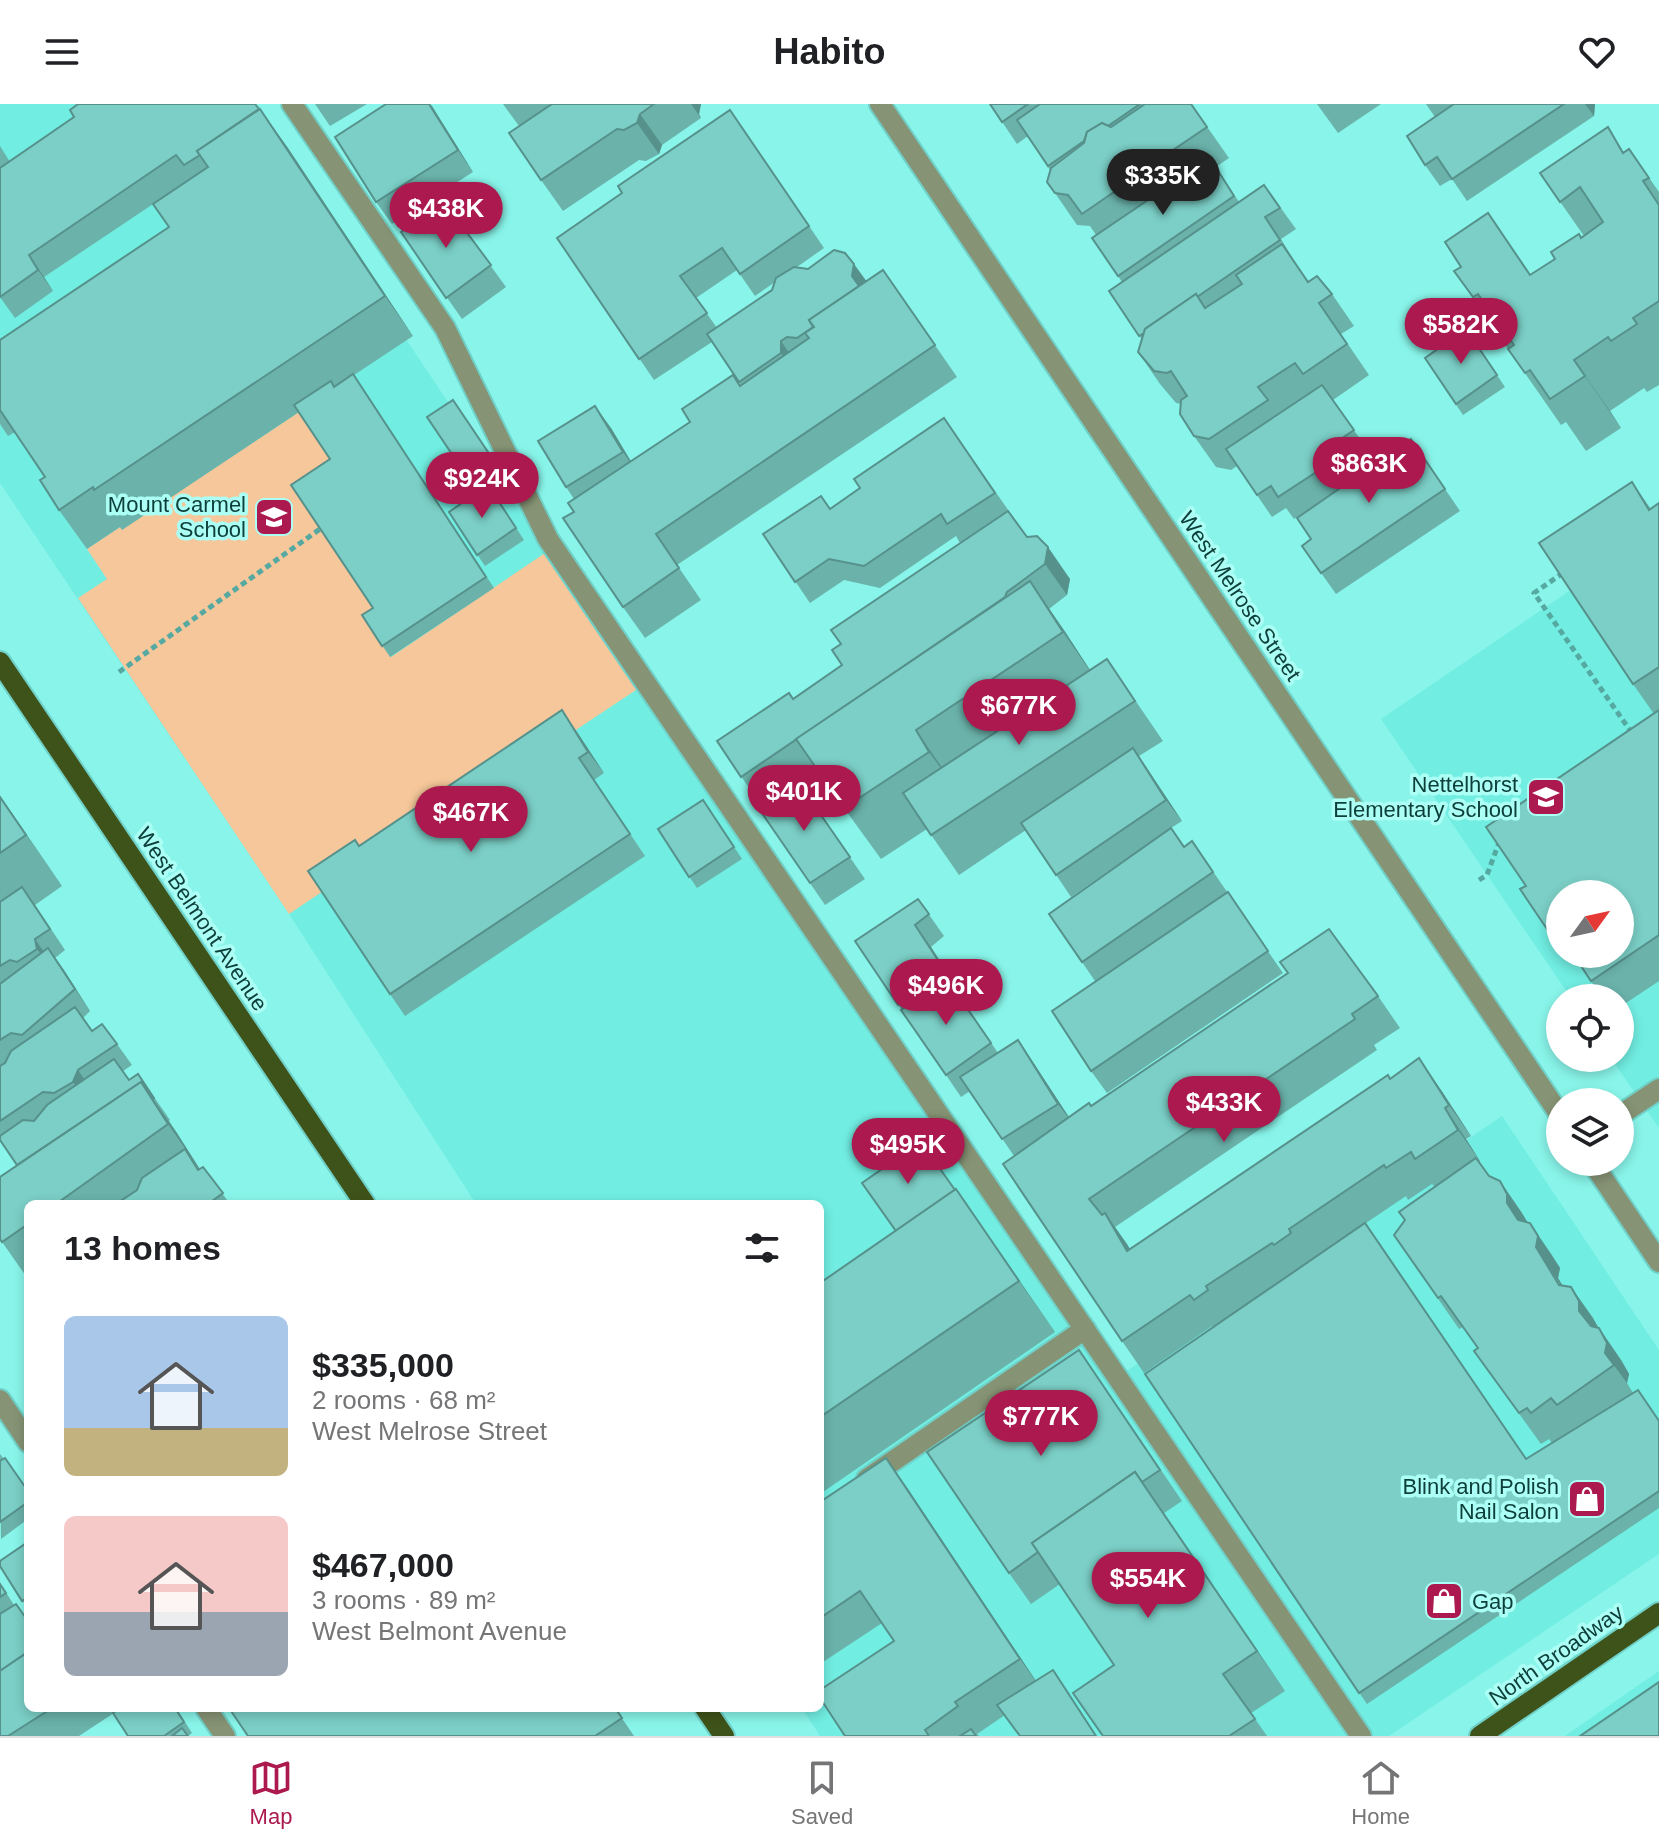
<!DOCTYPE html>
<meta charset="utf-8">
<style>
:root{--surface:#fff;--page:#f2f2f2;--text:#202124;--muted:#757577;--line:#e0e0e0;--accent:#ab194e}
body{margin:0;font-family:Arial,sans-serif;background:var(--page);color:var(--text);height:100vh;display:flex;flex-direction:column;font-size:30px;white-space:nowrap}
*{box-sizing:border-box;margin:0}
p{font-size:26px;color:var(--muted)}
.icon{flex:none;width:44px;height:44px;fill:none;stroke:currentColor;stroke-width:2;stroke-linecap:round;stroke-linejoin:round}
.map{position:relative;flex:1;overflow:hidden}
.details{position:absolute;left:24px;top:1096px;width:800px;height:512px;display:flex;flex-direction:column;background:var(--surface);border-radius:12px;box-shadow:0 4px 12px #0003}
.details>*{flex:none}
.needle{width:52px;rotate:57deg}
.tools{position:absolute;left:1546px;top:776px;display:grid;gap:16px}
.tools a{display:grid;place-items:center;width:88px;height:88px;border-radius:50%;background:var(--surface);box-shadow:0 4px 12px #0003;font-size:40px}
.price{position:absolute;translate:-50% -68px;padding:0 18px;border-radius:28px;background:var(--accent);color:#fff;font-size:26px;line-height:52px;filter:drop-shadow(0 2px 4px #0008)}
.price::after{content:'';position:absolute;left:50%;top:48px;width:24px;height:18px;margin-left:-12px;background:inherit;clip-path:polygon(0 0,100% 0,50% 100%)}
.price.selected{background:#222;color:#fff}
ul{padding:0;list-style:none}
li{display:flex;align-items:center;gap:24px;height:200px;padding:0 40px}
li span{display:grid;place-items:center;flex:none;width:224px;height:160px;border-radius:12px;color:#555}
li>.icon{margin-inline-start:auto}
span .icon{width:96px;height:96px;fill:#fffc;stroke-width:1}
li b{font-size:34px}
h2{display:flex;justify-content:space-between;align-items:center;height:96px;padding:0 40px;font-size:34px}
header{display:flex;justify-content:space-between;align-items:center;height:104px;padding:0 40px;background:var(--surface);font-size:36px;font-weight:700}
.dock{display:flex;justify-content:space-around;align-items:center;height:112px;border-top:2px solid var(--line);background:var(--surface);font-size:22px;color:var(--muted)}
.dock a{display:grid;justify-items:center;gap:4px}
.dock .selected{color:var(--accent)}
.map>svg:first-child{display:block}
.built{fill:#71ede1;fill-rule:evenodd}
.green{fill:#f5c79a}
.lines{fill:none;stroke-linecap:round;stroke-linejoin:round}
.minor-casing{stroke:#70d0c7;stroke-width:24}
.major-casing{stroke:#70d0c7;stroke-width:24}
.path{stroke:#55a9a1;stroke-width:5;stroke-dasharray:6 4;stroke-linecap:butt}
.minor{stroke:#869374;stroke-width:20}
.major{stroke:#3e5319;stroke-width:20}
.wall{fill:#6ab2aa;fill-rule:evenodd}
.shaded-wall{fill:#56918b}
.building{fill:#7bcfc6;stroke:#56918b;stroke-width:2}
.labels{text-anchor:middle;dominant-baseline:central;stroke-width:7;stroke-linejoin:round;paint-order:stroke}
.poi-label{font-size:22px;fill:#0d3e3a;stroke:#abfff5;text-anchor:end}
.street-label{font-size:22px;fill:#0d3e3a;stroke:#abfff5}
</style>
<header><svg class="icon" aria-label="menu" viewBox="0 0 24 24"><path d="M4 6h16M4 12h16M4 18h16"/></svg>Habito<svg class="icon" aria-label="heart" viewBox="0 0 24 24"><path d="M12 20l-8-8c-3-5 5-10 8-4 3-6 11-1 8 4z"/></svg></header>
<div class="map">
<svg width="1659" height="1632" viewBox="0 0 1659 1632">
<rect width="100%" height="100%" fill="#89f5ea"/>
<!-- built -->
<g class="built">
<path d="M0 0H248L548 447 1115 1275 1502 1012 1659 1246V1450L1389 1632H820L802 1604H820V1100H476L289 810 0 379Z"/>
<path d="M1659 426V1024L1611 954H1620V894H1571L1381 615ZM1560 790H1620V850H1560Z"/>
<path d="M1659 1567V1632H1565Z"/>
</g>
<!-- green -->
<path class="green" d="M299 308 338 366 299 392 381 515 391 553 548 447 639 584 374 760 371 755 289 810 78 494 107 475 87 445 120 423 123 425Z"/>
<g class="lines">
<!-- minor casing -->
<g class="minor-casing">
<g id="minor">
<path d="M292 0 445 224 548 435 1361 1632"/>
<path d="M880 0 1560 1011"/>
<path d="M1620 1011 1659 985"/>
<path d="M1592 1058 1659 1158"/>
<path d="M0 1296 28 1338"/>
<path d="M867 1375 1085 1225"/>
<path d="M206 1604 225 1632"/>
</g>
</g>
<!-- major casing -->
<g class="major-casing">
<g id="major">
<path d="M0 558 365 1100"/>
<path d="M705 1604 724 1632"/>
<path d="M1480 1632 1659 1509"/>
</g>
</g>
<!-- path -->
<g class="path">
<path d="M1563 469 1534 489 1634 632"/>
<path d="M119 568 320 425"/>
<path d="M1479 776 1487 771 1500 736"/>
</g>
<!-- minor -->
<use href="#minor" class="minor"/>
<!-- major -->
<use href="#major" class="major"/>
</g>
<!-- wall -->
<g class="wall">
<path d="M315 0H367L330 22Z"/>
<path d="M430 0 473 68 392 120 376 98Z"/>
<path d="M503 0H701L699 10 701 14 662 41 659 50 646 57 639 56 563 107 541 76 519 22Z"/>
<path d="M990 0H1191L1229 54 1216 63 1239 98 1264 81 1296 125 1281 135 1295 158 1308 178 1332 190 1354 222 1341 230 1369 271 1333 296 1369 348 1338 369 1345 380 1411 335 1460 407 1336 490 1302 442 1311 435 1333 389 1294 415 1286 404 1272 413 1237 362 1231 366 1216 363 1194 332 1181 300 1176 299 1160 280 1138 248 1142 236 1109 187 1122 178 1092 134 1096 131 1090 122 1077 121 1055 89 1050 66 1028 32 1017 40Z"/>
<path d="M1317 0H1381L1338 29Z"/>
<path d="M1426 0H1595L1594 12 1467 97 1452 75 1440 82 1425 61 1435 13Z"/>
<path d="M260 5 413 232 354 271 494 484 390 553 362 511 373 504 330 355 299 308 122 426 120 423 87 445 59 406 45 373 15 328 8 332 0 320V236L169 123 192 74 44 173 53 187 15 214 0 193V42L10 58Z"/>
<path d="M730 6 824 144 797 163 866 177 883 166 957 273 677 461 701 496 645 534 623 503 574 408V395L566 383 611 324 631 357 690 318 741 281 712 238 654 276 557 134 622 89ZM737 166 755 192 775 178 772 186 717 224 696 194Z"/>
<path d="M1629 45 1659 88V281L1647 288 1644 284 1610 307 1621 324 1586 347 1566 318 1561 321 1454 167 1461 163 1531 171 1555 155 1584 132 1540 69 1625 47Z"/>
<path d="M445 99 506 183 462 215 401 128Z"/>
<path d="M1466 225 1505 283 1463 311 1425 254Z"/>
<path d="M453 296 497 362 472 380 427 313Z"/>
<path d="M944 314 1027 433 1070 475 1067 491 1049 505 1090 566 1107 555 1163 637 1139 652 1182 717 1171 724 1184 743 1192 737 1283 869 1107 989 1091 967 1095 877 1049 810 1130 752 1071 793 1026 726 959 771 927 725 881 755 818 668 799 680 865 775 825 801 759 705 762 703 717 637 793 595 842 561 841 540 960 439 956 432 880 484 844 476 810 499 763 430 830 405 860 384Z"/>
<path d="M1632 378 1651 405 1659 399V877L1620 903V894H1603L1574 853 1569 856 1565 850H1620L1560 790V843L1520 785 1526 782 1654 610 1633 580Z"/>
<path d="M488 381 524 436 485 462 449 408Z"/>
<path d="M577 628 604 669 594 676 645 752 405 912 390 890 359 741Z"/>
<path d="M0 692 62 782 35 801 65 846 55 854 90 907 83 914 92 927 117 940 132 961 123 967 129 976 138 970 170 1016 169 1017 200 1065 203 1063 230 1100H28V1175L0 1135 17 1061 0 1037Z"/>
<path d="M703 696 742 755 697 784 658 725Z"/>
<path d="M918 795 944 832 931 843 962 892 960 893 998 949 1018 936 1069 1013 1091 1002 1378 892 1400 924 1374 941 1377 946 1115 1123 1130 1145 1390 975 1441 986 1471 1032 1466 1035 1480 1057 1479 1058 1489 1072 1500 1077 1528 1119H1530L1552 1151 1560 1164 1558 1174 1562 1181 1571 1183 1621 1256 1629 1270 1627 1279 1633 1289 1659 1317V1404L1367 1600 1145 1270 1213 1224 1212 1222 1144 1269 1122 1237 1014 1052 970 987 961 993 855 837ZM1432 1080 1435 1083 1394 1131 1459 1225 1463 1223 1478 1244 1474 1247 1541 1340 1549 1335 1552 1339 1526 1355 1366 1119 1406 1092 1408 1096Z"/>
<path d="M956 1085 1055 1228 820 1390V1179Z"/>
<path d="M1079 1246 1182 1397 1164 1409 1285 1587 1251 1609 1267 1632H1103L1114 1561 1060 1480 1031 1500 1009 1469Z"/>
<path d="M0 1350 28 1387V1415L1 1435Z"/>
<path d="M886 1354 1036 1577 1069 1588 1005 1611 977 1630 979 1632H845L894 1537 882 1519 820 1560V1398Z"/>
<path d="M28 1438V1505L0 1462Z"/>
<path d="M0 1479 14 1501 28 1604H176L192 1629 188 1632H128L114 1609 79 1632H0Z"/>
<path d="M615 1604 634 1632H248Z"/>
</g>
<!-- shaded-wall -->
<g class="shaded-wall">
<path d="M429 0 432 2 473 68 458 46Z"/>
<path d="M691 0H701L699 10 701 14Z"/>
<path d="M1585 0H1595L1594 12Z"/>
<path d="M260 5 288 44 413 232 385 192Z"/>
<path d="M640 10 662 41 659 50 637 19Z"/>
<path d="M29 151 44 173 53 187 38 166Z"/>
<path d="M854 160 870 182 867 193 852 172Z"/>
<path d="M781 237 796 259V271L781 249Z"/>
<path d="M1574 256 1610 307 1621 324 1585 272Z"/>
<path d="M595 302 611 324 638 370 623 348Z"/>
<path d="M1048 443 1070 475 1067 491 1045 460Z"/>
<path d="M1030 477 1066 529 1099 580 1063 528Z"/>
<path d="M562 606 577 628 604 669 588 648Z"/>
<path d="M916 626 952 678 966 699 929 648Z"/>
<path d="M1133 644 1148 666 1182 717 1166 696Z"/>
<path d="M0 692 62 782 0 693Z"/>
<path d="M915 821 931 843 962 892 947 870Z"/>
<path d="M35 835 50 857 52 867 37 845Z"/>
<path d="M48 844 64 866 90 907 75 885Z"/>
<path d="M1018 936 1033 958 1074 1021 1058 1000Z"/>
<path d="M1419 954 1441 986 1471 1032 1449 1001Z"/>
<path d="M78 966 93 988 89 1000 73 978Z"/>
<path d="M141 978 177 1029 204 1072 168 1020Z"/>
<path d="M1445 1004 1466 1035 1480 1057 1458 1026Z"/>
<path d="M1500 1077 1522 1109 1529 1121 1530 1119 1560 1164 1558 1174 1581 1212 1507 1099Z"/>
<path d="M956 1085 1055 1228 1019 1177Z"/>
<path d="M1105 1109 1127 1140 1149 1179 1127 1147Z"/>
<path d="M1571 1183 1593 1214 1601 1229V1238L1579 1207Z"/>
<path d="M1599 1224 1621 1256 1629 1270 1627 1279 1605 1249Z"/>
<path d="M886 1354 908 1385 1042 1586 1020 1555Z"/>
<path d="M1135 1368 1163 1408 1285 1587 1257 1547Z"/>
</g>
<!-- building -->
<g class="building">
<path d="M78 0H255L259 5 197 47 200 51 184 61 176 51 29 151 38 166 0 193V64L74 13 70 6Z"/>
<path d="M386 0H429L458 46 376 98 335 33Z"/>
<path d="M552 0H654L640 10 637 19 624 26 617 25 541 76 509 29Z"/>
<path d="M990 0H1028L1002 18Z"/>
<path d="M1040 0H1140L1108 22 1102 19 1087 28 1084 37 1048 62 1017 16Z"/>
<path d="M1145 0H1191L1207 23 1164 52 1152 47 1149 49 1156 59 1082 110 1068 91 1055 89 1047 78 1051 64 1084 39 1087 28 1102 19 1111 23Z"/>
<path d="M1454 0H1564L1452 75 1437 53 1425 61 1407 32Z"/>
<path d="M260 5 385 192 94 386 93 383 59 406 40 376 45 373 0 306V236L169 123 153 100 208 63 197 47Z"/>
<path d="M730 6 809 122 740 170 722 144 680 172 707 209 639 255 557 134 622 89 618 82Z"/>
<path d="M1608 23 1623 49 1629 45 1649 74 1643 77 1659 101V197L1633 214 1637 220 1611 237 1608 233 1574 256 1585 272 1550 295 1530 266 1525 269 1508 245 1514 241 1478 190 1473 193 1454 167 1461 163 1445 138 1488 109 1530 171 1555 155 1551 148 1579 130 1581 134 1603 118 1580 83 1560 98 1540 69Z"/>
<path d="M1210 54 1234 92 1118 172 1092 134Z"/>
<path d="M1264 81 1280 104 1265 113 1280 136 1197 193 1196 190 1145 225 1144 229 1139 232 1109 187Z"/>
<path d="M445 99 491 161 446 194 401 128Z"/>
<path d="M1282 140 1308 178 1317 172 1332 190 1319 199 1347 240 1303 270 1295 259 1258 283 1268 296 1209 335 1194 332 1180 310 1181 296 1187 292 1171 267 1167 269 1154 267 1138 248 1145 225 1196 190 1205 204 1242 180 1236 171Z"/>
<path d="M834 146 845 149 854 160 852 172 859 182 809 216 813 223 797 234 787 233 781 237V249L739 278 707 230 772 186 776 174 794 163 808 165Z"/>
<path d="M883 166 935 241 656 430 679 464 623 503 563 414 574 408 568 399 690 318 682 305 733 271 740 282 809 234 805 229 814 223 809 216Z"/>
<path d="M1466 225 1497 271 1456 300 1425 254Z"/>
<path d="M353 270 486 473 382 542 362 511 373 504 291 381 330 355 294 301 331 277 334 283Z"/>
<path d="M1322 281 1354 326 1323 347 1330 359 1278 393 1271 382 1257 391 1226 345Z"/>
<path d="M453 296 490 351 464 368 427 313Z"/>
<path d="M595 302 623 348 566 383 538 337Z"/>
<path d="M944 314 995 389 947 420 941 410 864 462 829 455 795 478 763 430 821 392 830 405 860 384 854 375Z"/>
<path d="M1411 335 1445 385 1321 469 1302 442 1311 435 1297 414Z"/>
<path d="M1632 378 1649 406 1659 399V563L1633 580 1539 439Z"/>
<path d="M488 381 516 424 477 451 449 408Z"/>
<path d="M1008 407 1027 433 1037 432 1048 443 1045 460 1007 488 1005 493 741 673 717 637 789 589 793 595 842 561 832 546 841 540 831 526Z"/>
<path d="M1030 477 1063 528 916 626 929 648 844 704 796 635Z"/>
<path d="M1107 555 1135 597 931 731 903 689Z"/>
<path d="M562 606 588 648 579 654 630 730 390 890 308 767 355 736 359 742Z"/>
<path d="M1659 606V831L1591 877 1573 850H1620V790H1560V832L1553 821 1547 825 1520 785 1526 782 1486 723Z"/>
<path d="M1133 644 1166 696 1056 771 1021 719Z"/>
<path d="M798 678 850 753 810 779 759 705Z"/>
<path d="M0 693 26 731 0 749Z"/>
<path d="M703 696 734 743 689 773 658 725Z"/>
<path d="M1171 724 1184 743 1192 737 1213 768 1082 858 1049 810Z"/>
<path d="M22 783 50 825 35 835 37 845 17 858 10 856 0 862V798Z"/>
<path d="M1228 788 1268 847 1091 967 1052 907Z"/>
<path d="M918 795 929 810 915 821 947 870 898 901 855 837Z"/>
<path d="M1329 825 1378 892 1352 910 1355 915 1089 1095 1102 1111 1105 1109 1127 1147 1388 971 1390 975 1419 954 1449 1001 1445 1004 1458 1026 1415 1055 1411 1048 1386 1064 1384 1061 1289 1125 1291 1129 1274 1141 1272 1139 1206 1182 1208 1186 1194 1196 1190 1191 1122 1237 1003 1060 1089 999 1091 1002 1288 869 1280 858Z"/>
<path d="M48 844 75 885 22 931 11 929 0 936V880Z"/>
<path d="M947 875 991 939 946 971 901 906Z"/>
<path d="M75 903 92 927 102 920 117 940 78 966 73 978 54 989 43 988 0 1017V962L5 959 11 947Z"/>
<path d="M1018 936 1058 1000 1002 1035 960 973Z"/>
<path d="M114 955 129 976 138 970 154 994 153 995 141 978 17 1061 0 1036V1032L23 1016 34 1017 47 1001Z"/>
<path d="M141 978 168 1020 56 1100H28V1120L2 1138 0 1135V1073Z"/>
<path d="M921 1038 955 1086 896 1127 862 1079Z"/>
<path d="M185 1045 198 1066 203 1063 223 1089 208 1100H116L137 1086 142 1074Z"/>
<path d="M1476 1054 1489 1072 1500 1077 1507 1090V1099L1518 1116 1530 1119 1538 1132 1536 1143 1559 1181 1571 1183 1579 1197V1207L1591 1222 1599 1224 1607 1239 1605 1249 1614 1261 1557 1301 1551 1294 1531 1309 1527 1304 1519 1309 1474 1247 1478 1244 1441 1192 1438 1194 1394 1131 1405 1116 1399 1108Z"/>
<path d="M956 1085 1019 1177 820 1313V1179Z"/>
<path d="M1365 1119 1526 1355 1638 1286 1659 1317V1387L1359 1589 1145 1270Z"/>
<path d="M1079 1246 1160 1366 1142 1378 1135 1368 1032 1439 1038 1448 1009 1469 927 1348Z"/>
<path d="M5 1354 28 1387V1398L0 1418V1357Z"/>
<path d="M886 1354 1020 1555 955 1598 958 1602 925 1626 929 1632H845L820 1594V1586L894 1537 860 1487 820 1514V1398Z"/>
<path d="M1135 1368 1257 1547 1223 1570 1255 1615 1229 1632H1103L1073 1589 1114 1561 1032 1439Z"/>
<path d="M28 1438V1493L22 1497 0 1462V1457Z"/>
<path d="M0 1480 6 1489 0 1493Z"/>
<path d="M16 1500 28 1517V1548L0 1567V1510Z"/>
<path d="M28 1548V1604H52L8 1632H0V1567Z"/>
<path d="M1053 1566 1096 1632H1020L997 1601Z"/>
<path d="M1659 1578V1632H1580Z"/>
<path d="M120 1604H175L184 1618 164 1632H128L113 1609Z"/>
<path d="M229 1604H615L622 1614 595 1632H248Z"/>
<path d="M182 1624 188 1632H172Z"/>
<path d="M971 1625 976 1632H960Z"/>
</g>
<!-- icons -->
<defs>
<g id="school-square" transform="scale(2)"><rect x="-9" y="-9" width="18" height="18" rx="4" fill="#ab194e" stroke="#abfff5"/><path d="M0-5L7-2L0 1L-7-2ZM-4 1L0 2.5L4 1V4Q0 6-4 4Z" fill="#fff"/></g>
<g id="shop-square" transform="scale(2)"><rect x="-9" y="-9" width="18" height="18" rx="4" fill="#ab194e" stroke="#abfff5"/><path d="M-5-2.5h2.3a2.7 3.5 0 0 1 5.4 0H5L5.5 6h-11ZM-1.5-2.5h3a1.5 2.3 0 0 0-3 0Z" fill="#fff"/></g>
</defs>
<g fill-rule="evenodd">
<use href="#school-square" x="274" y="413"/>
<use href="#school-square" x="1546" y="693"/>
<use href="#shop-square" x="1587" y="1395"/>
<use href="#shop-square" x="1444" y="1497"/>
</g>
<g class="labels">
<!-- poi labels -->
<g class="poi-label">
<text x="246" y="400">Mount Carmel<tspan x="246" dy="25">School</tspan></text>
<text x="1518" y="680">Nettelhorst<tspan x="1518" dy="25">Elementary School</tspan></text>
<text x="1559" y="1382">Blink and Polish<tspan x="1559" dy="25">Nail Salon</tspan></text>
<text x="1472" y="1497" text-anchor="start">Gap</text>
</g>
<!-- street labels -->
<g class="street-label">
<text transform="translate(1240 492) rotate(56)">West Melrose Street</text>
<text transform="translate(202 815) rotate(56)">West Belmont Avenue</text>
<text transform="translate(1556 1551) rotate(-35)">North Broadway</text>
</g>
</g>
</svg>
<div class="tools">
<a><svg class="needle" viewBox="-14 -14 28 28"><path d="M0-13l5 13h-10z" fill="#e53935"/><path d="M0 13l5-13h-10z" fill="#757577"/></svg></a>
<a><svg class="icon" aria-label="locate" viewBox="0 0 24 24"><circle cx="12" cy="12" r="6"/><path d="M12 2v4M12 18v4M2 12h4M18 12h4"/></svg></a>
<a><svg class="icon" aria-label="layers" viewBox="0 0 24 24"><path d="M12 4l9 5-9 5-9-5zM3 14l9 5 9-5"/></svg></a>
</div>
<b class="price selected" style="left:1163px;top:113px">$335K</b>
<b class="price" style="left:446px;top:146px">$438K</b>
<b class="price" style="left:1461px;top:262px">$582K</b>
<b class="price" style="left:1369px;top:401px">$863K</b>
<b class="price" style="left:482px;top:416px">$924K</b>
<b class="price" style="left:1019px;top:643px">$677K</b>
<b class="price" style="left:804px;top:729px">$401K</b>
<b class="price" style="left:471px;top:750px">$467K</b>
<b class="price" style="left:946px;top:923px">$496K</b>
<b class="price" style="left:1224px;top:1040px">$433K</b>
<b class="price" style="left:908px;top:1082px">$495K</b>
<b class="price" style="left:1041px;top:1354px">$777K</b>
<b class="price" style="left:1148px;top:1516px">$554K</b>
<section class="details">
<h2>13 homes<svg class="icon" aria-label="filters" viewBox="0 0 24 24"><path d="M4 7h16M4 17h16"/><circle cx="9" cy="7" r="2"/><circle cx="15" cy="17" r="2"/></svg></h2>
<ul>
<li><span style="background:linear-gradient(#a9c7e8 70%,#c2b280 0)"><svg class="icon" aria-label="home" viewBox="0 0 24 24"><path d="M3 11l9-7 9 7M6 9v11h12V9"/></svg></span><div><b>$335,000</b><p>2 rooms · 68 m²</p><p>West Melrose Street</p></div></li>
<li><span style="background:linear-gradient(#f6c9c9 60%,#9aa5b1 0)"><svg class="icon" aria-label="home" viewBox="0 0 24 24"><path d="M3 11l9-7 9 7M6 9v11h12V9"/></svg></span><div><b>$467,000</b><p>3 rooms · 89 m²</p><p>West Belmont Avenue</p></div></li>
</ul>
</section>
</div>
<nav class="dock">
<a class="selected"><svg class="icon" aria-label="map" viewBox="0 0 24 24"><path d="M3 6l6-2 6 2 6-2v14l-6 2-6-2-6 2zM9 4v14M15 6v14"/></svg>Map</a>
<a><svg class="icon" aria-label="saved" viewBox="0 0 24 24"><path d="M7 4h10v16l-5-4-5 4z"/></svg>Saved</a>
<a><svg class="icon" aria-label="home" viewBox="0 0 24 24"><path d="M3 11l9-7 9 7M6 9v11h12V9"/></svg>Home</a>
</nav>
